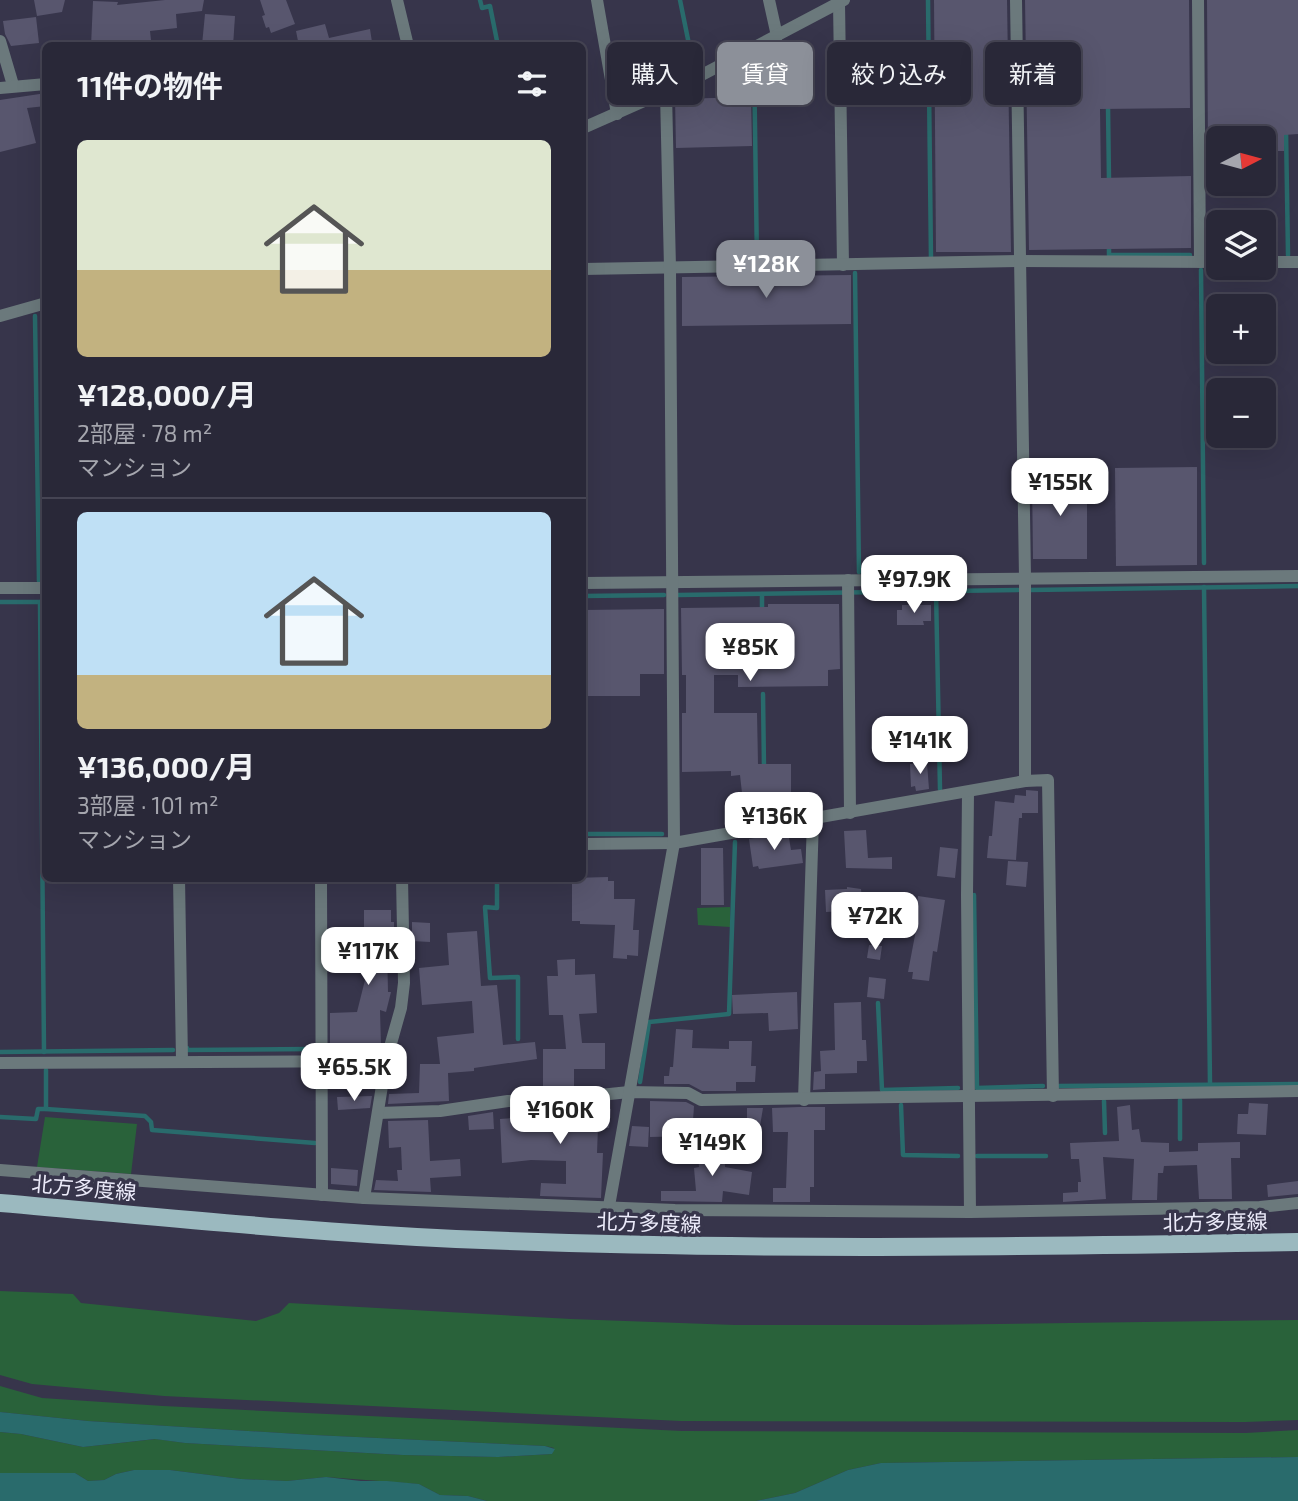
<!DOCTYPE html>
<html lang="ja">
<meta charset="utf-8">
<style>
:root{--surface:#292838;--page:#313040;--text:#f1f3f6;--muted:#a5a6ae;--line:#454453;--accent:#8c9099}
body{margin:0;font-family:"Exo 2","Noto Sans JP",sans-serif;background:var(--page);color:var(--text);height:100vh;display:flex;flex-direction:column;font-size:26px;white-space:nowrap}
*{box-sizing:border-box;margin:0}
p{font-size:23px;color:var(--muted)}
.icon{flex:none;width:38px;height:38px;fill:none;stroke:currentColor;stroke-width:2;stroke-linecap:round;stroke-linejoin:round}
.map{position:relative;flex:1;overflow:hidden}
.details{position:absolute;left:42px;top:42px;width:544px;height:840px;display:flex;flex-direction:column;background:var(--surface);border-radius:10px;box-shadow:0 7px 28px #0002,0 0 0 2px var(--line)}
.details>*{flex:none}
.hud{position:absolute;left:607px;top:42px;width:584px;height:63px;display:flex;gap:14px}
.needle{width:46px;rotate:84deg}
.fabs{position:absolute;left:1206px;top:126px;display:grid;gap:14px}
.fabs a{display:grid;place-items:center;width:70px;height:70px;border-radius:10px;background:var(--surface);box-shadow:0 7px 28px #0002,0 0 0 2px var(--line);font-size:35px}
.price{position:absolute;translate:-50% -60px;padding:0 16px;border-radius:14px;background:#fff;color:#222;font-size:23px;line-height:46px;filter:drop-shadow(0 2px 4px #0008)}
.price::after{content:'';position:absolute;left:50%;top:42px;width:21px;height:16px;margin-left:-10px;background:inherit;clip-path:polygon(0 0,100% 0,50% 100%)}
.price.active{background:var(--accent);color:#fff}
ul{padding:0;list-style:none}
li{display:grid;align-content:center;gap:14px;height:371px;padding:0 35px}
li+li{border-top:2px solid var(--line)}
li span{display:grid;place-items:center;height:217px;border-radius:10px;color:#555}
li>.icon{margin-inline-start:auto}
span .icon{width:126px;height:126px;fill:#fffc;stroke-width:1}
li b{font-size:30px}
h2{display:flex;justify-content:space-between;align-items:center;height:84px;padding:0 35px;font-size:30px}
.pill{padding:0 24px;border-radius:10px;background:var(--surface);box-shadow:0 7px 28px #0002,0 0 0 2px var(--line);font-size:24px;line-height:63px}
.pill.active{background:var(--accent);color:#fff}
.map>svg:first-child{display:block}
.green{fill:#29623a}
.water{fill:#296b6c}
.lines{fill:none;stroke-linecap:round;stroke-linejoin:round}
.stream{stroke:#296b6c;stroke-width:4.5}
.building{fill:#58566e}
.minor{stroke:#6b797c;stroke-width:12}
.primary{stroke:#9bb9bf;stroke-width:18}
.labels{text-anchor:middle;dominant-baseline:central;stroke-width:7;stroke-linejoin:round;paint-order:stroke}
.street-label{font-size:21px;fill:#ecebfa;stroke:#37354b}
</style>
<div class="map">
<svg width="1298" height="1501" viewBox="0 0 1298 1501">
<rect width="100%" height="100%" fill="#37354b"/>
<!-- green -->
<g class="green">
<path d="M730 907V927L698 925 697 908Z"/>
<path d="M45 1117 137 1124 131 1174 37 1167Z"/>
<path d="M0 1291 73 1294 81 1303 256 1321 279 1313 289 1303 571 1319 735 1325H918L1298 1320V1420L1245 1422 681 1421 164 1396 32 1384 0 1375Z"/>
<path d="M0 1386 42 1398 163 1406 682 1431 1246 1433 1298 1430V1457L881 1463 848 1470 795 1493 756 1501H487L468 1496 440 1495 419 1484 326 1477 287 1481 241 1479 170 1470H134L116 1474 104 1480 88 1481 75 1473H0V1432L21 1434 83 1447 156 1439 185 1443 403 1455 498 1457 552 1454 554 1448 545 1446 314 1435 88 1421 0 1412Z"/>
</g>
<!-- water -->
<g class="water">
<path d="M0 1412 88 1421 314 1435 545 1446 555 1449 552 1454 498 1457 403 1455 185 1443 155 1439 83 1447 21 1434 0 1432Z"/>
<path d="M1298 1457V1501H756L795 1493 848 1470 881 1463Z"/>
<path d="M134 1470H170L241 1479 287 1481 326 1477 361 1481H387L419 1484 440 1495 468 1496 487 1501H0V1473H75L88 1481 104 1480 116 1474Z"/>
</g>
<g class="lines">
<!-- stream -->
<g class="stream">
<path d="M480 0 482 8 490 6 498 46"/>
<path d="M680 0 694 69"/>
<path d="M928 0 931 259H929"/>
<path d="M754 58 757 262"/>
<path d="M1108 106 1109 181"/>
<path d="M1286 130 1288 255"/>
<path d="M1109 246V255H1190"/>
<path d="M1201 270 1204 563"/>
<path d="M855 273 859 572"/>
<path d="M35 316 39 581"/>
<path d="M1204 587 1210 1085"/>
<path d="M1030 590 1298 586"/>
<path d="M936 591 940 789"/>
<path d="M762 594V611"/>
<path d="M678 595 1018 590"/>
<path d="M583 596 664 595"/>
<path d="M0 602H46"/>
<path d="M40 602 44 1052"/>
<path d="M763 694 764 768"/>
<path d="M734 823 765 819 764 798"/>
<path d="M583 834H662"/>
<path d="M497 878V908L485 907 490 978 518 977V1039"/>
<path d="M974 895 977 1088 1043 1086"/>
<path d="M878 1003 882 1090 958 1088"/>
<path d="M187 1048V1050L310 1049"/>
<path d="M0 1052 173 1050"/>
<path d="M46 1070V1109L145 1116 151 1122 152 1130 315 1143"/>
<path d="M640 1082 649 1022 729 1014 735 842"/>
<path d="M1057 1086 1298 1084"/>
<path d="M1104 1101 1105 1133"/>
<path d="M901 1105 903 1155 958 1156"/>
<path d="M0 1117 36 1119 38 1109H46"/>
<path d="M1180 1139V1100"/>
<path d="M977 1156H1046"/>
</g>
</g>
<!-- building -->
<g class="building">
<path d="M34 0H65L62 12 37 16Z"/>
<path d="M165 0H204L202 11 176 14 177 28 150 31 151 40 147 41V46H91L93 1 118 2 117 5Z"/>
<path d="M260 0H286L295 24 271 33 269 27 266 28 262 16 265 15Z"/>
<path d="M934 0H1007L1011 252H936Z"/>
<path d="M1025 0H1189L1190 108 1100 109 1101 178 1191 176V248L1029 250Z"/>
<path d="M1207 0H1298V134L1284 135V151H1264V138H1218V152H1208Z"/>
<path d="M205 14 235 16 233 46 202 45Z"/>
<path d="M36 17 39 43 11 46 5 34 3 21Z"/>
<path d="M325 24 329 38 370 29 372 42 362 46H299L296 31Z"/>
<path d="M46 93V106L27 108 36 143 0 152V100Z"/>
<path d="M751 97 752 146 676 148 675 99Z"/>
<path d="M851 275V324L682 326V277Z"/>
<path d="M1197 467V565L1116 566 1115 468Z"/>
<path d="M1032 477H1087V559H1033Z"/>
<path d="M768 604H839L840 669 828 670V686L738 687V675H714V713H757L758 764H791V813L788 814H780V801L743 802 740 775 731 776V771L682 772V713H686V675H682L681 608 768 607Z"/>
<path d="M902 605H931V621H923L924 625H897V610H902Z"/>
<path d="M664 609V674H640V696H583V610Z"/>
<path d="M927 763 929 789 916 791 915 786 911 787 910 764Z"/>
<path d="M1026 790 1038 791V813H1022V818H1019L1016 860 987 858 989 836H992L995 801 1014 803 1015 795 1026 796Z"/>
<path d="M866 830 868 858 892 857V869L846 868 844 831Z"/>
<path d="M788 832 791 850 801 849 803 863 759 869 758 866 753 867 749 839Z"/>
<path d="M940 847 958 849 955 878 937 876Z"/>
<path d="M701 848H723L724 905H701Z"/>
<path d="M1008 861 1028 862 1026 887 1006 885Z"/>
<path d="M608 877V881H614V899H635L633 930H639L638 956 627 955V959L613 958 615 925 580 924V921H572V878Z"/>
<path d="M847 887 861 889 863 910 826 912 825 890 847 889Z"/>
<path d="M918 896 945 900 937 952 933 951 929 981 912 979 913 972H908L916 930H914Z"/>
<path d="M364 910H391V922H394V941H391V946H387L388 992H391L386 1012 380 1010 381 1046 330 1047V1013L357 1012 367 972H362V955H364Z"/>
<path d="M412 922 430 923V942L412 941Z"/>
<path d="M477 931 481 986 497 985 503 1045 535 1042 537 1059 474 1068V1071L448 1073 449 1101 388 1104 389 1094 419 1093 420 1064H440L437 1037 474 1033 472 1001 422 1005 419 968 449 965 447 933Z"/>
<path d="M869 945 882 946 880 960 867 958Z"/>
<path d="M575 959V975L595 974 597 1013 579 1014 582 1043H605V1069H574V1089L547 1091V1088H543V1049H566L563 1015H549L547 976H558L557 960Z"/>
<path d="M869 977 886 979 884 999 867 997Z"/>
<path d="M797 992 798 1029 769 1031 768 1013 733 1014 732 995Z"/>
<path d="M861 1002 862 1040H866L867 1061H857V1073L825 1074V1089L813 1090 814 1072 821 1071 820 1051 835 1050 834 1003Z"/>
<path d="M676 1029 693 1030 692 1048 729 1049V1041H752L751 1066H756L755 1082H736V1091H702L689 1084H664V1076H669L670 1067H673Z"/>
<path d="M372 1096 370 1108 338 1110 337 1097Z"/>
<path d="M650 1101 686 1102 694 1106 692 1136 650 1137Z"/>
<path d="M1249 1103 1268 1104 1266 1135 1237 1134 1238 1114H1248Z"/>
<path d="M586 1105 611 1109 609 1128 598 1127 597 1153H603L601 1198 540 1196 541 1183 566 1184V1161L531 1160 502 1163 500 1119 538 1116V1111L547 1112V1109Z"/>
<path d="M1130 1105 1132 1130 1139 1129 1141 1142 1169 1143V1152L1198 1151V1143L1240 1142V1158H1231L1232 1199H1199L1197 1165 1164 1166 1163 1173H1158L1157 1200H1132L1134 1159 1103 1157 1106 1199 1063 1202V1193L1078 1192V1182H1081L1079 1159H1071L1070 1143 1119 1141 1117 1107Z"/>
<path d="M799 1107H825V1130H814V1187H810V1202H773V1188H786L788 1132H773L772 1108Z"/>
<path d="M747 1108H763L759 1132 747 1133Z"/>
<path d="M493 1112 494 1129 469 1130 468 1116Z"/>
<path d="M428 1120 430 1161 460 1159 461 1176 430 1178 431 1192 374 1190 376 1180 398 1181 397 1170H402L401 1147 389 1148 388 1121Z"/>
<path d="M632 1126 649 1127 648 1147 629 1146Z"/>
<path d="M724 1143 725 1167 752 1172 749 1195 723 1191 722 1202 661 1201V1191H696L694 1168 699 1167 697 1145Z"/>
<path d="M331 1168 358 1170 357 1186 331 1184Z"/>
<path d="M1298 1181V1194L1268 1197 1267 1185Z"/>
</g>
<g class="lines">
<!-- minor -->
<g class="minor">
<path d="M397 0 408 46"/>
<path d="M597 0 617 114"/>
<path d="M769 0 777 36"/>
<path d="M1198 0 1200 262"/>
<path d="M839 3 843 265"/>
<path d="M0 41 13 85"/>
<path d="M0 88 46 84"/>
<path d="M583 128 696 78 844 0"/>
<path d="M1264 262H1298"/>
<path d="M583 269 1020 261 1218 262"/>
<path d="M0 316 46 303"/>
<path d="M848 580 850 813"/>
<path d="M583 583 1298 576"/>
<path d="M0 588H46"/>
<path d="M1025 781 1048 780 1053 1096"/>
<path d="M968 793 967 895 970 1212"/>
<path d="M583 844 674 843 1025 781V578L1016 0"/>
<path d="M179 878 182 1061"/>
<path d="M321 878 322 1195"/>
<path d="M0 1063 386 1061"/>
<path d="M804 1100 813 819"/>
<path d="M378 1113 440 1111 508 1101 552 1100 629 1092 688 1093 701 1100 1298 1091"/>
<path d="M0 1170 364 1198 675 1210 970 1212 1260 1207 1298 1203"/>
<path d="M364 1198 386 1061 401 1008 404 983 402 878"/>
<path d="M609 1206 674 843 670 268 666 93"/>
</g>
<!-- primary -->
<path class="primary" d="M0 1203C152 1216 304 1232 456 1239 737 1251 1017 1247 1298 1242"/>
</g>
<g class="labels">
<!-- street labels -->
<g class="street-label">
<text transform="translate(84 1187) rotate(5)">北方多度線</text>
<text transform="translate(1215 1221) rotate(-1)">北方多度線</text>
<text transform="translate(649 1222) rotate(2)">北方多度線</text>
</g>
</g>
</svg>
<div class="fabs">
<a><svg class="needle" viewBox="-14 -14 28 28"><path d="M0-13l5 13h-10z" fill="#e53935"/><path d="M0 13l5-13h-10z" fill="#a5a6ae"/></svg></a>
<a><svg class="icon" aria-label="layers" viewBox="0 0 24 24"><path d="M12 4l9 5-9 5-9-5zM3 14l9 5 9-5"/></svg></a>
<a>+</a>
<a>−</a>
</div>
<b class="price active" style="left:766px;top:300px">¥128K</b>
<b class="price" style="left:1060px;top:518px">¥155K</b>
<b class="price" style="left:914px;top:615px">¥97.9K</b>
<b class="price" style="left:750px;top:683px">¥85K</b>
<b class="price" style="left:920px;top:776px">¥141K</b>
<b class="price" style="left:774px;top:852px">¥136K</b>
<b class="price" style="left:875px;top:952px">¥72K</b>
<b class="price" style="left:368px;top:987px">¥117K</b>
<b class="price" style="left:354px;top:1103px">¥65.5K</b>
<b class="price" style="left:560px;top:1146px">¥160K</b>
<b class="price" style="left:712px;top:1178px">¥149K</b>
<div class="hud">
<a class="pill">購入</a>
<a class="pill active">賃貸</a>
<a class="pill">絞り込み</a>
<a class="pill">新着</a>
</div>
<section class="details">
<h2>11件の物件<svg class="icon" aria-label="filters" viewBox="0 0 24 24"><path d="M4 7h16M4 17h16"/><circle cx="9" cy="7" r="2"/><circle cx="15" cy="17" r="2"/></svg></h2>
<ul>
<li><span style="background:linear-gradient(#dfe7d0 60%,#c2b280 0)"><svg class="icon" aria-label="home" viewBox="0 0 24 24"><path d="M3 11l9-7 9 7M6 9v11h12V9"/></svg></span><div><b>¥128,000/月</b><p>2部屋 · 78 m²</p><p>マンション</p></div></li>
<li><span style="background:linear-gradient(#bfe0f5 75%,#c2b280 0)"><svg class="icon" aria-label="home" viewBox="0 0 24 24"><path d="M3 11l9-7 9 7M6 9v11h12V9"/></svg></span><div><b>¥136,000/月</b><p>3部屋 · 101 m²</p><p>マンション</p></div></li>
</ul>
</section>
</div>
